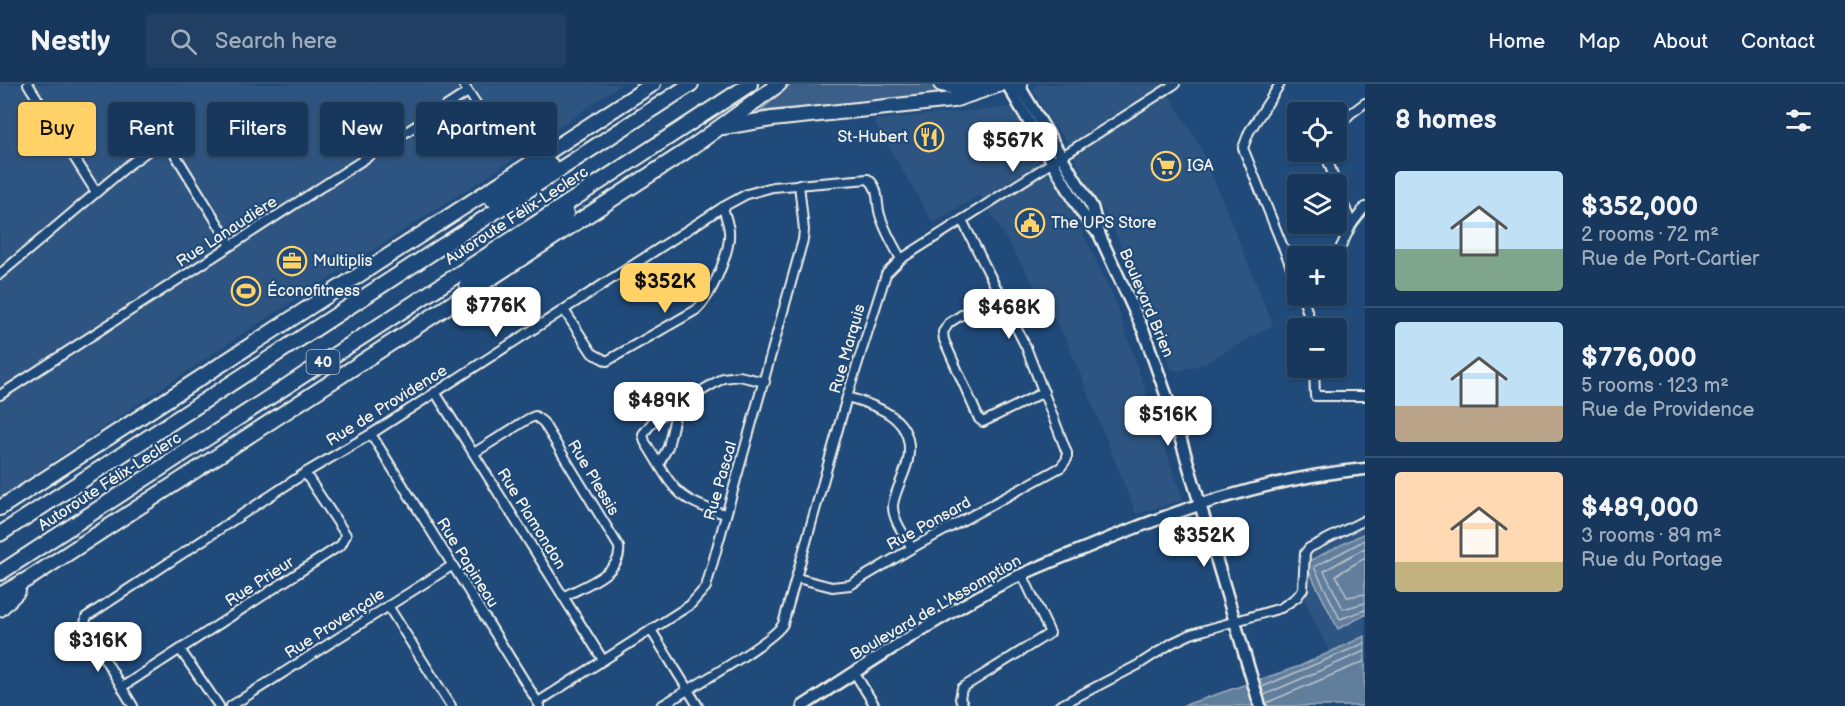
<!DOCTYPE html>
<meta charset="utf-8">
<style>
:root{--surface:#17385c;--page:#203f62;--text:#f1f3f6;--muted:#9eacbb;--line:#365272;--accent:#ffd166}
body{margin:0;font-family:"Balsamiq Sans",sans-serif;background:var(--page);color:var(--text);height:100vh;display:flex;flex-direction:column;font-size:22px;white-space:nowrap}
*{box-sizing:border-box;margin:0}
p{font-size:20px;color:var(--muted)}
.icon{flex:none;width:33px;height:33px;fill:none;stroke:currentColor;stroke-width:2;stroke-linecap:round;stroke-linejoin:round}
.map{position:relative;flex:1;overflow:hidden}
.details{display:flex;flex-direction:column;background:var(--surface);width:480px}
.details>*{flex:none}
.top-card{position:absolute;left:18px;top:18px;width:570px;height:54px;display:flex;gap:12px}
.tools{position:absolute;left:1287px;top:18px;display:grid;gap:12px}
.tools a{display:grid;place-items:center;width:60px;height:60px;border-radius:6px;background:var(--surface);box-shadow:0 2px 4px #0004,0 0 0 2px var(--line);font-size:30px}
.price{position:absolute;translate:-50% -51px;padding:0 14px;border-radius:12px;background:#fff;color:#222;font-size:20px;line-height:39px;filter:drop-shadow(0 2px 3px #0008)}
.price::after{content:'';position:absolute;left:50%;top:36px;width:18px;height:14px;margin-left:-9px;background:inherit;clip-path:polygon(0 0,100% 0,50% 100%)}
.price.current{background:var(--accent);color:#111}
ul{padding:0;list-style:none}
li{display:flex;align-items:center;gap:18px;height:150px;padding:0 30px}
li+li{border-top:2px solid var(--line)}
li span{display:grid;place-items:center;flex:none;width:168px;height:120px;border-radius:6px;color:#555}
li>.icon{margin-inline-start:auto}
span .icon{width:72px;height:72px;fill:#fffc;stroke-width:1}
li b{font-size:26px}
h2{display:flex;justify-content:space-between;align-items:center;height:72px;padding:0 30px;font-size:26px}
.tag{padding:0 21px;border-radius:6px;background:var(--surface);box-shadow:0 2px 4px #0004,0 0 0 2px var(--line);font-size:21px;line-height:54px}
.tag.current{background:var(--accent);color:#111}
header{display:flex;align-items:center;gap:36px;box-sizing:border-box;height:84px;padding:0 30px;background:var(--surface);border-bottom:2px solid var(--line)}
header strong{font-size:28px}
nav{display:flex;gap:33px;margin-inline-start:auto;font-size:21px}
.search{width:420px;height:54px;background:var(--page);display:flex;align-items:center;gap:15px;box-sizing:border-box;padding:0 21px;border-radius:6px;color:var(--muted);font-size:22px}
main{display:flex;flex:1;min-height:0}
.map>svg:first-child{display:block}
.built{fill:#2d5581}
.green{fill:#3a5f88;stroke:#97a8b8;stroke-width:1.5}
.water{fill:#627e9d;stroke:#9cacbb;stroke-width:1.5}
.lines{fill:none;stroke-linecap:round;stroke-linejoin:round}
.shore{stroke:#bac3ca;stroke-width:1.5}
.street-casing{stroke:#f4f1e8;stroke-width:12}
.secondary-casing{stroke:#f4f1e8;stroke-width:15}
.highway-casing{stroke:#f4f1e8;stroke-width:18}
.street{stroke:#1f4a7a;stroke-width:8}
.secondary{stroke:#1f4a7a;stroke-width:10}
.highway{stroke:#1f4a7a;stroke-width:14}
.labels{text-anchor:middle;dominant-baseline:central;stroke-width:4.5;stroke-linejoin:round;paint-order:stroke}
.shield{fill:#1f4a7a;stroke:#b4bfc7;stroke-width:1.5}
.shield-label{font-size:15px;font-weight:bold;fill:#f4f1e8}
.poi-label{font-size:16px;fill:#f4f1e8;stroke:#1f4a7a;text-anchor:start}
.street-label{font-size:16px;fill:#f4f1e8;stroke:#1f4a7a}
</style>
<header>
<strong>Nestly</strong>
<div class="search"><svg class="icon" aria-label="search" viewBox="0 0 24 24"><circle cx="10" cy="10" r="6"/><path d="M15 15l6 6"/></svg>Search here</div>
<nav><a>Home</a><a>Map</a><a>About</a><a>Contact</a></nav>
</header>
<main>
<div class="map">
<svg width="1365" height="622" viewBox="0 0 1365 622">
<rect width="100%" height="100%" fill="#1f4a7a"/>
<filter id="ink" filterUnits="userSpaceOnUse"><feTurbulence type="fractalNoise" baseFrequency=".0167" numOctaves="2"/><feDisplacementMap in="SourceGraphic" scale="12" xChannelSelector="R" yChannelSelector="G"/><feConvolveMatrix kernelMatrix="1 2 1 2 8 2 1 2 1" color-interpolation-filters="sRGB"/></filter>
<g filter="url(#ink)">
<!-- built -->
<g class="built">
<path d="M0 0H621L513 76 244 249 0 413Z"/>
<path d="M1037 0H1162L1201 64 1273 241 1204 280 1178 287 1171 285 1159 250 1113 144 1084 95 1068 58 1053 41 1033 7Z"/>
<path d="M1011 23 1041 72 1038 76 1047 90 1054 92 1068 118 1114 214 1183 416 1136 430 1067 257 980 111 933 139 873 36Z"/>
<path d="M1365 436V552L1329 568 1303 512 1309 464Z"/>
</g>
<!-- green -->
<path class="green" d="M791 0H957L956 11 760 27Z"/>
<!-- water -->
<g class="water">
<path d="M1365 449V531L1338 545 1305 479Z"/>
<path d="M1365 552V622H1182L1300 582Z"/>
</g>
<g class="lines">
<!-- shore -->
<g class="shore">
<path d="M1365 456 1314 483 1340 535 1365 526"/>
<path d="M1365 464 1324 487 1343 525 1365 519"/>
<path d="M1365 474 1336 491 1347 513 1365 510"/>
<path d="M1262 603 1365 559"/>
<path d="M1264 611 1365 567"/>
<path d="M1266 619 1365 577"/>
</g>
<!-- street casing -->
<g class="street-casing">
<g id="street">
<path d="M28 0 96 108"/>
<path d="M463 0 500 55"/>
<path d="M1280 0 1249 48 1243 64 1298 200"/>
<path d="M1336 47 1350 30 1365 19"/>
<path d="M1325 68 1336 100"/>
<path d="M1336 102 1352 140"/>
<path d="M1336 173 1352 140 1365 123"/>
<path d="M0 190 130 80 148 67 163 60 173 67 231 161"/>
<path d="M999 207 949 239 943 248 944 256 979 335 983 338 1044 308"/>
<path d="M1302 212 1313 244"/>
<path d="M564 226 592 269 607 277 696 226C711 213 731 167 729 147 728 139 725 131 723 123"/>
<path d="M1314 284 1315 312H1365"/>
<path d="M435 308 603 576"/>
<path d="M0 311 468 8"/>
<path d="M847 313C879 322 916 335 908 376 905 391 895 406 893 421 892 435 905 452 912 464"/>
<path d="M371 350 540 622"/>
<path d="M474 369 528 335 535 332 543 338 619 463C623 489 583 502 563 513"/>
<path d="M659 380 668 363 677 324"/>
<path d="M725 430C672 415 673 402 645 358L643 350 655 335 723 294 739 292 765 298"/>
<path d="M797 494 832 503 850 501 912 464 1061 383 1067 375V369L1026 263 962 136"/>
<path d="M388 522 451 622"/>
<path d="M651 546 698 622"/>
<path d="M181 567 219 622"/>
<path d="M854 588 875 622"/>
<path d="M122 603 341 461 346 451 305 389"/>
<path d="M538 618 690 521 706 503 803 156 804 146 799 100"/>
<path d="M133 622 85 542 86 533 305 389 371 350 723 123 747 110 773 103 868 95C880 104 876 118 880 131 885 147 893 161 901 175"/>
<path d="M231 622 453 481"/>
<path d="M661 622C685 607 772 559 783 540L847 313 886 190 901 175 1175 0"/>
<path d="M964 622 960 615 962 604 1050 549 1022 490"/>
<path d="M1059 622 1138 581 1172 559 1191 550 1281 524 1297 513 1303 505 1305 469 1309 464 1365 436"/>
</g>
</g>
<!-- secondary casing -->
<g class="secondary-casing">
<g id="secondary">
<path d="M1007 0 1082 129 1096 147"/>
<path d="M1018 0 1092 123 1100 152 1144 248 1175 336 1260 622"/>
<path d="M803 622C866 581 929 539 996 503 1024 488 1053 477 1083 465 1173 427 1267 394 1365 385"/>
</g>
</g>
<!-- highway casing -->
<g class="highway-casing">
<g id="highway">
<path d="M941 0 959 4 979 0"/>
<path d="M1020 2V0"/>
<path d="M723 43 772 35 953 16 1001 0"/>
<path d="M492 115 551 81"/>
<path d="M467 200 566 129"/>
<path d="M0 424 653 0"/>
<path d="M0 450 691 0"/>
<path d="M0 489 750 0"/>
<path d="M0 511 33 492 691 64 779 0"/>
<path d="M0 525 18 507"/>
</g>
</g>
<!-- street -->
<use href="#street" class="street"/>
<!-- secondary -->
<use href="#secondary" class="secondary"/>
<!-- highway -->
<use href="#highway" class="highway"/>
</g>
</g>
<!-- icons -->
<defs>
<g id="restaurant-ring" transform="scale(1.5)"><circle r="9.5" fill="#1f4a7a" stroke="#ffd166" stroke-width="1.5"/><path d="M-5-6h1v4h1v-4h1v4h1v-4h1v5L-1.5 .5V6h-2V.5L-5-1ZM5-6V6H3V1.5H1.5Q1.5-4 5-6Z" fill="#ffd166"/></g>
<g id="supermarket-ring" transform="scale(1.5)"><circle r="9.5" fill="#1f4a7a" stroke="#ffd166" stroke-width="1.5"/><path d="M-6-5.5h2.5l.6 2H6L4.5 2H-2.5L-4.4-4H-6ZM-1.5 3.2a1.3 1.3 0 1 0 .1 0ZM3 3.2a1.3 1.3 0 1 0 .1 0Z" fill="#ffd166"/></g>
<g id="civic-ring" transform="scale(1.5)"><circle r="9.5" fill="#1f4a7a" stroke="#ffd166" stroke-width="1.5"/><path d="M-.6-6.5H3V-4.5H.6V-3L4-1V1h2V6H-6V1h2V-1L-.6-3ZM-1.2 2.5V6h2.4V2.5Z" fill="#ffd166"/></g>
<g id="office-ring" transform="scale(1.5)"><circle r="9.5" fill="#1f4a7a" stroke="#ffd166" stroke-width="1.5"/><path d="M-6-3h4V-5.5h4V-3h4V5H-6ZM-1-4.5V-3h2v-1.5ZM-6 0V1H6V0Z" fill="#ffd166"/></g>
<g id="stadium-ring" transform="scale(1.5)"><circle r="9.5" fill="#1f4a7a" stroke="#ffd166" stroke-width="1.5"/><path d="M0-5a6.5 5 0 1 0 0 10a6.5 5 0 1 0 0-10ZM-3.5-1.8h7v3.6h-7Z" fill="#ffd166"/></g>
</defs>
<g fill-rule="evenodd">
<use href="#restaurant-ring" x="929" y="53"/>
<use href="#supermarket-ring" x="1166" y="82"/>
<use href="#civic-ring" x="1030" y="139"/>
<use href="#office-ring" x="292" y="177"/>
<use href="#stadium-ring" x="246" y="207"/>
</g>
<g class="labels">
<!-- shield labels -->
<rect class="shield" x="306.5" y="266" width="33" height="24" rx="4.5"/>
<g class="shield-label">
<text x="323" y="278">40</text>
</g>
<!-- poi labels -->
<g class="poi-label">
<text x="908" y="53" text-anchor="end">St-Hubert</text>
<text x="1187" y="82">IGA</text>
<text x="1051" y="139">The UPS Store</text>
<text x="313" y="177">Multiplis</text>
<text x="267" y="207">Éconofitness</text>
</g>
<!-- street labels -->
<g class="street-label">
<text transform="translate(517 132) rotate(-33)">Autoroute Félix-Leclerc</text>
<text transform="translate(227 148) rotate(-33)">Rue Lanaudière</text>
<text transform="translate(1146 219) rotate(67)">Boulevard Brien</text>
<text transform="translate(848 265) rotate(-74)">Rue Marquis</text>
<text transform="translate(387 322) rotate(-32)">Rue de Providence</text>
<text transform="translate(593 394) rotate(59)">Rue Plessis</text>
<text transform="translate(721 397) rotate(-74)">Rue Pascal</text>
<text transform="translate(110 398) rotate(-33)">Autoroute Félix-Leclerc</text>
<text transform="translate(531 435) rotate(58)">Rue Plamondon</text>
<text transform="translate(929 440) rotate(-29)">Rue Ponsard</text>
<text transform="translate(467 479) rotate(58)">Rue Papineau</text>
<text transform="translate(260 498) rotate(-33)">Rue Prieur</text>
<text transform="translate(936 524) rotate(-30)">Boulevard de L'Assomption</text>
<text transform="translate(335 540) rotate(-33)">Rue Provençale</text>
</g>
</g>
</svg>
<div class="tools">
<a><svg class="icon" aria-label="locate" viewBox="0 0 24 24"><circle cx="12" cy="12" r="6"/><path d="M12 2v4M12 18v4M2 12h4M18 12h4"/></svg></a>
<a><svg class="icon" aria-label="layers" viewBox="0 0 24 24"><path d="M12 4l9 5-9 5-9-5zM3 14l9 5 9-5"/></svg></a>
<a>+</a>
<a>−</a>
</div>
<b class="price" style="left:1013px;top:89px">$567K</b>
<b class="price current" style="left:665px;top:230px">$352K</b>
<b class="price" style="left:496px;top:254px">$776K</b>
<b class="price" style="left:1009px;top:256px">$468K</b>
<b class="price" style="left:659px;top:349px">$489K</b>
<b class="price" style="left:1168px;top:363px">$516K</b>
<b class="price" style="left:1204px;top:484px">$352K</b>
<b class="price" style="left:98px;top:589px">$316K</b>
<div class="top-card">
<a class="tag current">Buy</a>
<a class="tag">Rent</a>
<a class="tag">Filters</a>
<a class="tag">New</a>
<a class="tag">Apartment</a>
</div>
</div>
<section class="details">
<h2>8 homes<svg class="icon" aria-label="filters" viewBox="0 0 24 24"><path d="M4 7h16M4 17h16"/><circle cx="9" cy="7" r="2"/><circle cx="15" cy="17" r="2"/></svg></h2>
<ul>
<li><span style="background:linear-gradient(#bfe0f5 65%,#7fa58c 0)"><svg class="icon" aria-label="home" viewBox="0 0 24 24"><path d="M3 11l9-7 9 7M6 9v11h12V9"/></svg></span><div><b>$352,000</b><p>2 rooms · 72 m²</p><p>Rue de Port-Cartier</p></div></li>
<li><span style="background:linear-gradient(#bfe0f5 70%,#b9a48a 0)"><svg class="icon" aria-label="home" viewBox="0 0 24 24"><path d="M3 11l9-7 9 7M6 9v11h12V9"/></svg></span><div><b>$776,000</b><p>5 rooms · 123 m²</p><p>Rue de Providence</p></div></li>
<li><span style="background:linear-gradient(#ffd9b3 75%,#c2b280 0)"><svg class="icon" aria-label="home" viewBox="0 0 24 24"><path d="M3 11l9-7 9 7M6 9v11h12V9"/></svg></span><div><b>$489,000</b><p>3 rooms · 89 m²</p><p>Rue du Portage</p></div></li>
</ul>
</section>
</main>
